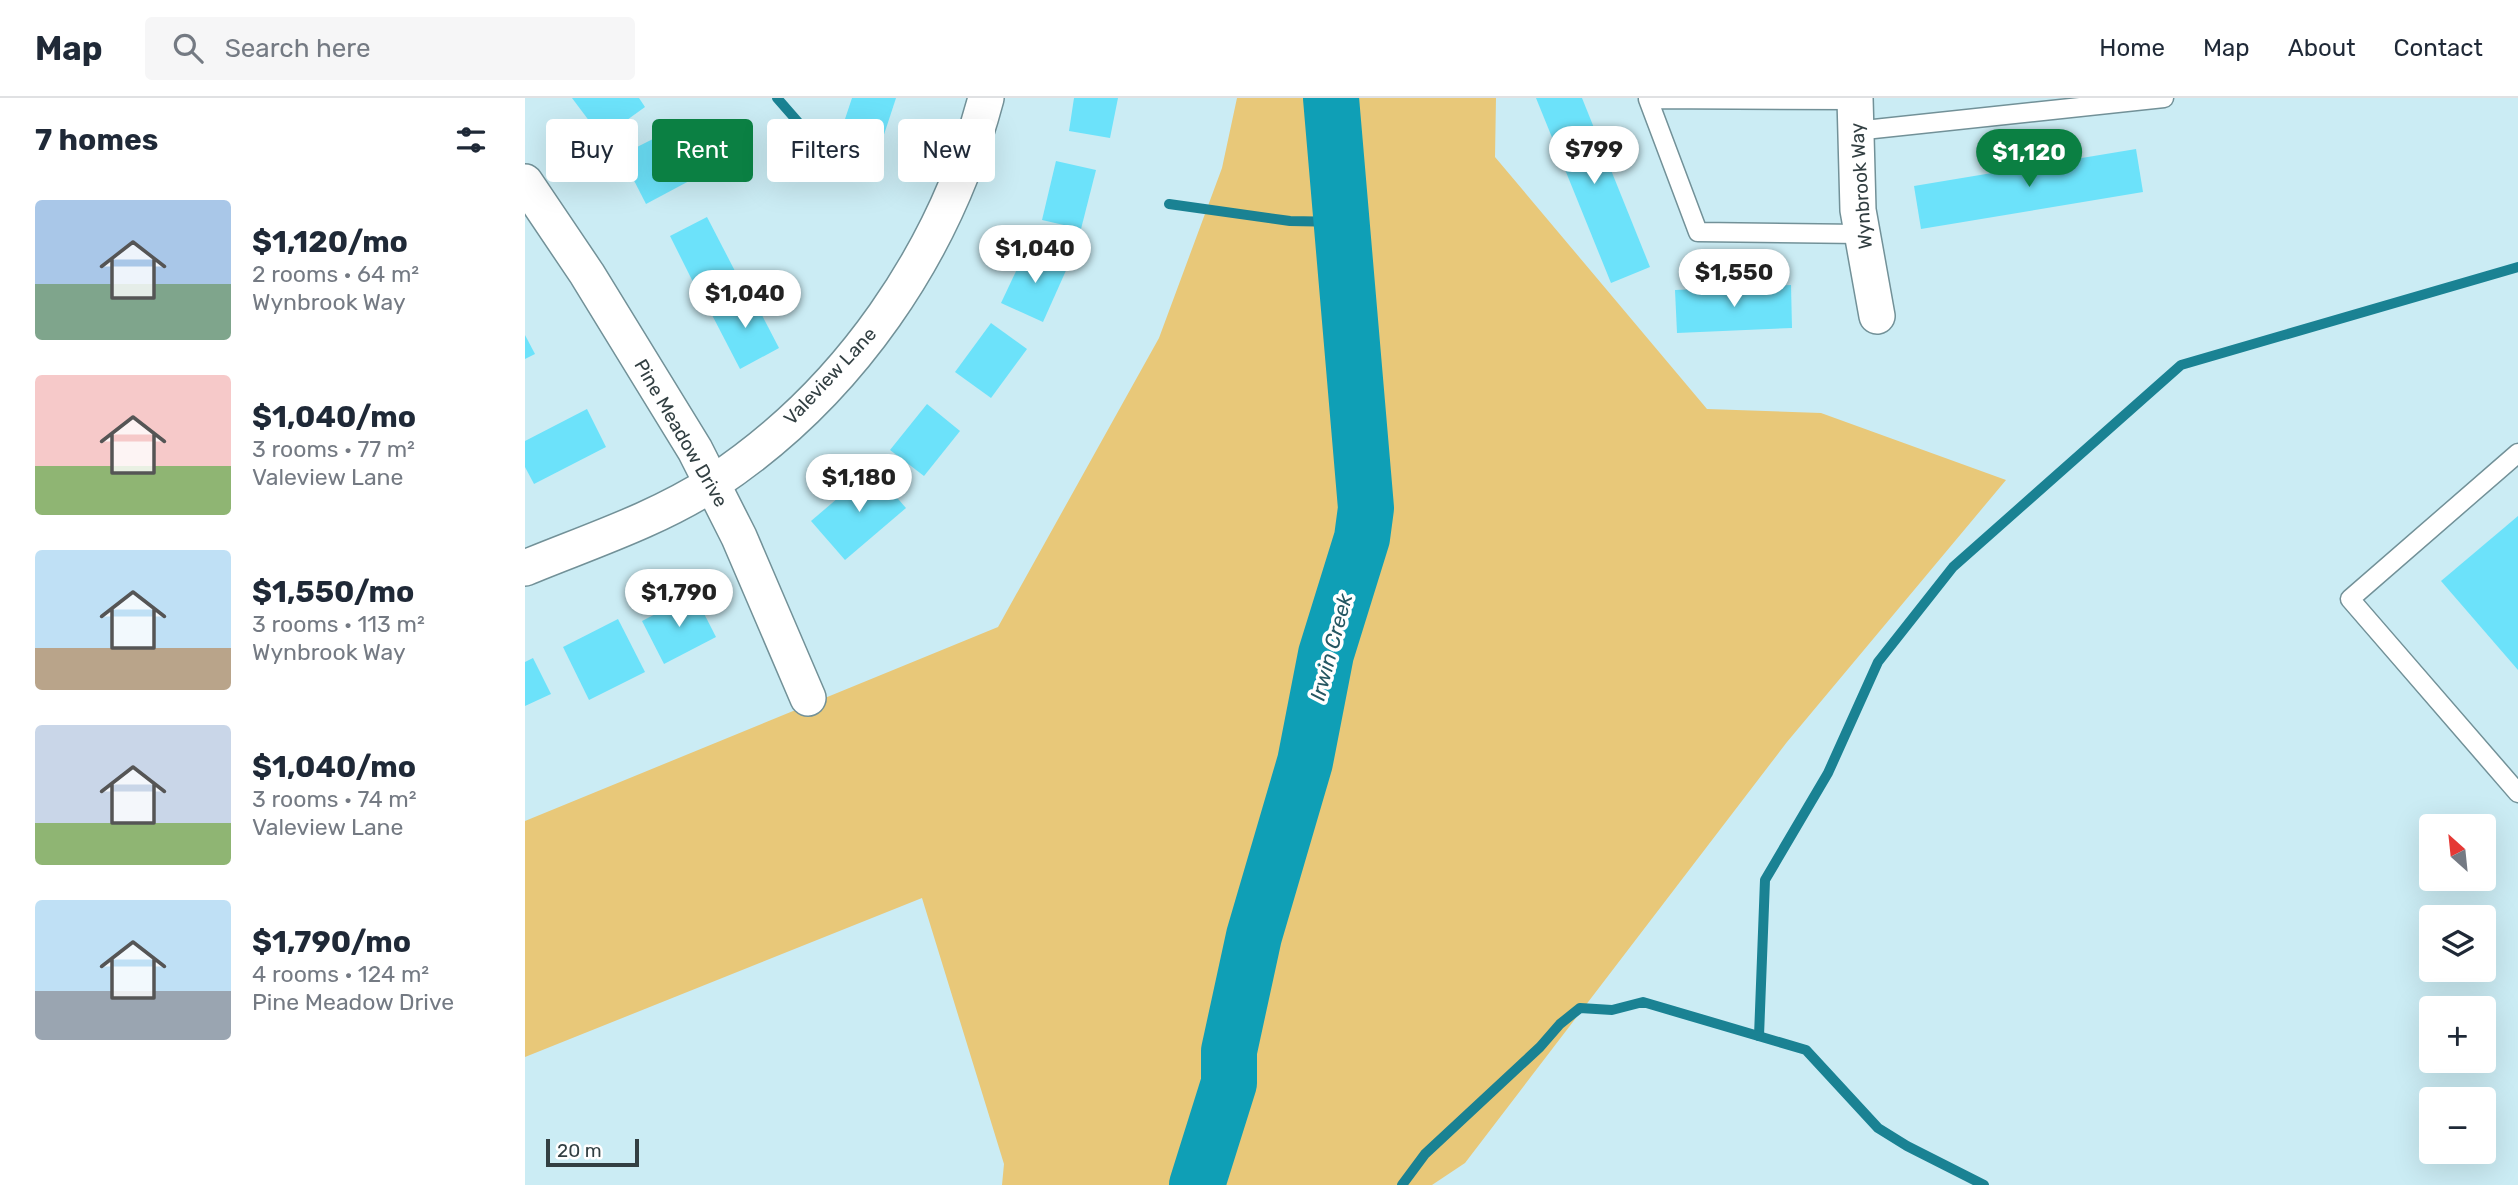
<!DOCTYPE html>
<meta charset="utf-8">
<style>
:root{--surface:#fff;--page:#f6f6f7;--text:#1f2937;--muted:#747a83;--line:#e0e1e3;--accent:#0b8043}
body{margin:0;font-family:Rubik,sans-serif;background:var(--page);color:var(--text);height:100vh;display:flex;flex-direction:column;font-size:26px;white-space:nowrap}
*{box-sizing:border-box;margin:0}
p{font-size:23px;color:var(--muted)}
.icon{flex:none;width:38px;height:38px;fill:none;stroke:currentColor;stroke-width:2;stroke-linecap:round;stroke-linejoin:round}
.map{position:relative;flex:1;overflow:hidden}
.side{display:flex;flex-direction:column;background:var(--surface);width:525px}
.side>*{flex:none}
.hud{position:absolute;left:21px;top:21px;width:665px;height:63px;display:flex;gap:14px}
.needle{width:46px;rotate:333deg}
.controls{position:absolute;left:1894px;top:716px;display:grid;gap:14px}
.controls a{display:grid;place-items:center;width:77px;height:77px;border-radius:7px;background:var(--surface);box-shadow:0 7px 28px #0002;font-size:35px}
.scale{position:absolute;left:21px;bottom:18px;width:93px;box-sizing:border-box;padding-left:7px;border:4px solid #323f42;border-top:0;font-size:19px;line-height:24px;white-space:nowrap;color:#323f42;-webkit-text-stroke:5px #fff;paint-order:stroke}
.price{position:absolute;translate:-50% -60px;padding:0 16px;border-radius:24px;background:#fff;color:#222;font-size:23px;line-height:46px;filter:drop-shadow(0 2px 4px #0008)}
.price::after{content:'';position:absolute;left:50%;top:42px;width:21px;height:16px;margin-left:-10px;background:inherit;clip-path:polygon(0 0,100% 0,50% 100%)}
.price.on{background:var(--accent);color:#fff}
ul{padding:0;list-style:none}
li{display:flex;align-items:center;gap:21px;height:175px;padding:0 35px}
li span{display:grid;place-items:center;flex:none;width:196px;height:140px;border-radius:7px;color:#555}
li>.icon{margin-inline-start:auto}
span .icon{width:84px;height:84px;fill:#fffc;stroke-width:1}
li b{font-size:30px}
h2{display:flex;justify-content:space-between;align-items:center;height:84px;padding:0 35px;font-size:30px}
.chip{padding:0 24px;border-radius:7px;background:var(--surface);box-shadow:0 7px 28px #0002;font-size:24px;line-height:63px}
.chip.on{background:var(--accent);color:#fff}
header{display:flex;align-items:center;gap:42px;box-sizing:border-box;height:98px;padding:0 35px;background:var(--surface);border-bottom:2px solid var(--line)}
header strong{font-size:33px}
nav{display:flex;gap:38px;margin-inline-start:auto;font-size:24px}
.search{width:490px;height:63px;background:var(--page);display:flex;align-items:center;gap:18px;box-sizing:border-box;padding:0 24px;border-radius:7px;color:var(--muted);font-size:26px}
main{display:flex;flex:1;min-height:0}
.map>svg:first-child{display:block}
.green{fill:#e8c879}
.lines{fill:none;stroke-linecap:round;stroke-linejoin:round}
.stream{stroke:#1a8293;stroke-width:10}
.river{stroke:#0f9fb6;stroke-width:56}
.building{fill:#6ce2fa}
.service-casing{stroke:#729198;stroke-width:21}
.minor-casing{stroke:#729198;stroke-width:38}
.service{stroke:#fff;stroke-width:18}
.minor{stroke:#fff;stroke-width:35}
.labels{text-anchor:middle;dominant-baseline:central;stroke-width:7;stroke-linejoin:round;paint-order:stroke}
.street-label{font-size:19px;fill:#323f42;stroke:#fff}
.water-label{font-size:21px;font-style:italic;fill:#255762;stroke:#fff}
</style>
<header>
<strong>Map</strong>
<div class="search"><svg class="icon" aria-label="search" viewBox="0 0 24 24"><circle cx="10" cy="10" r="6"/><path d="M15 15l6 6"/></svg>Search here</div>
<nav><a>Home</a><a>Map</a><a>About</a><a>Contact</a></nav>
</header>
<main>
<section class="side">
<h2>7 homes<svg class="icon" aria-label="filters" viewBox="0 0 24 24"><path d="M4 7h16M4 17h16"/><circle cx="9" cy="7" r="2"/><circle cx="15" cy="17" r="2"/></svg></h2>
<ul>
<li><span style="background:linear-gradient(#a9c7e8 60%,#7fa58c 0)"><svg class="icon" aria-label="home" viewBox="0 0 24 24"><path d="M3 11l9-7 9 7M6 9v11h12V9"/></svg></span><div><b>$1,120/mo</b><p>2 rooms · 64 m²</p><p>Wynbrook Way</p></div></li>
<li><span style="background:linear-gradient(#f6c9c9 65%,#8fb573 0)"><svg class="icon" aria-label="home" viewBox="0 0 24 24"><path d="M3 11l9-7 9 7M6 9v11h12V9"/></svg></span><div><b>$1,040/mo</b><p>3 rooms · 77 m²</p><p>Valeview Lane</p></div></li>
<li><span style="background:linear-gradient(#bfe0f5 70%,#b9a48a 0)"><svg class="icon" aria-label="home" viewBox="0 0 24 24"><path d="M3 11l9-7 9 7M6 9v11h12V9"/></svg></span><div><b>$1,550/mo</b><p>3 rooms · 113 m²</p><p>Wynbrook Way</p></div></li>
<li><span style="background:linear-gradient(#c9d6e8 70%,#8fb573 0)"><svg class="icon" aria-label="home" viewBox="0 0 24 24"><path d="M3 11l9-7 9 7M6 9v11h12V9"/></svg></span><div><b>$1,040/mo</b><p>3 rooms · 74 m²</p><p>Valeview Lane</p></div></li>
<li><span style="background:linear-gradient(#bfe0f5 65%,#9aa5b1 0)"><svg class="icon" aria-label="home" viewBox="0 0 24 24"><path d="M3 11l9-7 9 7M6 9v11h12V9"/></svg></span><div><b>$1,790/mo</b><p>4 rooms · 124 m²</p><p>Pine Meadow Drive</p></div></li>
</ul>
</section>
<div class="map">
<svg width="1993" height="1087" viewBox="0 0 1993 1087">
<rect width="100%" height="100%" fill="#cbecf4"/>
<!-- green -->
<path class="green" d="M712 0H971L970 59 1182 311 1296 315 1481 382 1262 644 940 1065 907 1087H477L479 1066 397 800 0 959V723L473 529 634 240 697 70Z"/>
<g class="lines">
<!-- stream -->
<g class="stream">
<path d="M252 0 273 24"/>
<path d="M644 106 765 123 817 124"/>
<path d="M1234 938 1240 782 1303 675 1353 564 1428 469 1656 267 1993 169"/>
<path d="M877 1087 900 1056 1015 949 1035 926 1055 910 1087 912 1118 904 1281 952 1353 1030 1382 1048 1459 1087"/>
</g>
<!-- river -->
<path class="river" d="M672 1087 704 985V953L729 838 780 664 801 556 837 440 841 410 806 0"/>
</g>
<!-- building -->
<g class="building">
<path d="M47 0H114L120 9 77 40Z"/>
<path d="M327 0H371L352 58 312 45Z"/>
<path d="M549 0H593L585 40 544 33Z"/>
<path d="M1011 0H1057L1125 169 1086 185Z"/>
<path d="M142 34 166 82 121 106 96 57Z"/>
<path d="M1611 51 1618 94 1396 131 1389 88Z"/>
<path d="M531 63 571 72 556 131 517 122Z"/>
<path d="M182 119 211 175 173 194 145 138Z"/>
<path d="M502 150 543 168 518 224 476 205Z"/>
<path d="M1266 187 1267 230 1152 235 1150 192Z"/>
<path d="M225 194 254 250 215 271 186 215Z"/>
<path d="M466 225 502 251 466 300 430 274Z"/>
<path d="M0 237 10 256 0 261Z"/>
<path d="M402 306 435 333 399 378 365 352Z"/>
<path d="M62 311 81 349 9 386 0 369V343Z"/>
<path d="M347 371 381 410 320 462 286 423Z"/>
<path d="M1993 418V572L1916 483Z"/>
<path d="M169 496 191 539 139 566 117 523Z"/>
<path d="M93 521 120 574 64 602 38 549Z"/>
<path d="M8 560 26 596 0 608V564Z"/>
</g>
<g class="lines">
<!-- service casing -->
<g class="service-casing">
<g id="service">
<path d="M1330 2 1123 1 1173 134 1336 136"/>
<path d="M1330 33 1639 0"/>
<path d="M1993 355 1825 501 1993 695"/>
</g>
</g>
<!-- minor casing -->
<g class="minor-casing">
<g id="minor">
<path d="M1330 0 1333 112 1352 218"/>
<path d="M0 84 62 176 170 352 214 439 283 600"/>
<path d="M0 470C63 444 131 422 188 385 323 296 420 155 461 0"/>
</g>
</g>
<!-- service -->
<use href="#service" class="service"/>
<!-- minor -->
<use href="#minor" class="minor"/>
</g>
<g class="labels">
<!-- street labels -->
<g class="street-label">
<text transform="translate(1336 88) rotate(-94)">Wynbrook Way</text>
<text transform="translate(305 278) rotate(-47)">Valeview Lane</text>
<text transform="translate(156 335) rotate(60)">Pine Meadow Drive</text>
</g>
<!-- water labels -->
<g class="water-label">
<text transform="translate(806 549) rotate(-75)">Irwin Creek</text>
</g>
</g>
</svg>
<div class="controls">
<a><svg class="needle" viewBox="-14 -14 28 28"><path d="M0-13l5 13h-10z" fill="#e53935"/><path d="M0 13l5-13h-10z" fill="#747a83"/></svg></a>
<a><svg class="icon" aria-label="layers" viewBox="0 0 24 24"><path d="M12 4l9 5-9 5-9-5zM3 14l9 5 9-5"/></svg></a>
<a>+</a>
<a>−</a>
</div>
<div class="scale">20 m</div>
<b class="price" style="left:1069px;top:88px">$799</b>
<b class="price on" style="left:1504px;top:91px">$1,120</b>
<b class="price" style="left:510px;top:187px">$1,040</b>
<b class="price" style="left:1209px;top:211px">$1,550</b>
<b class="price" style="left:220px;top:232px">$1,040</b>
<b class="price" style="left:334px;top:416px">$1,180</b>
<b class="price" style="left:154px;top:531px">$1,790</b>
<div class="hud">
<a class="chip">Buy</a>
<a class="chip on">Rent</a>
<a class="chip">Filters</a>
<a class="chip">New</a>
</div>
</div>
</main>
